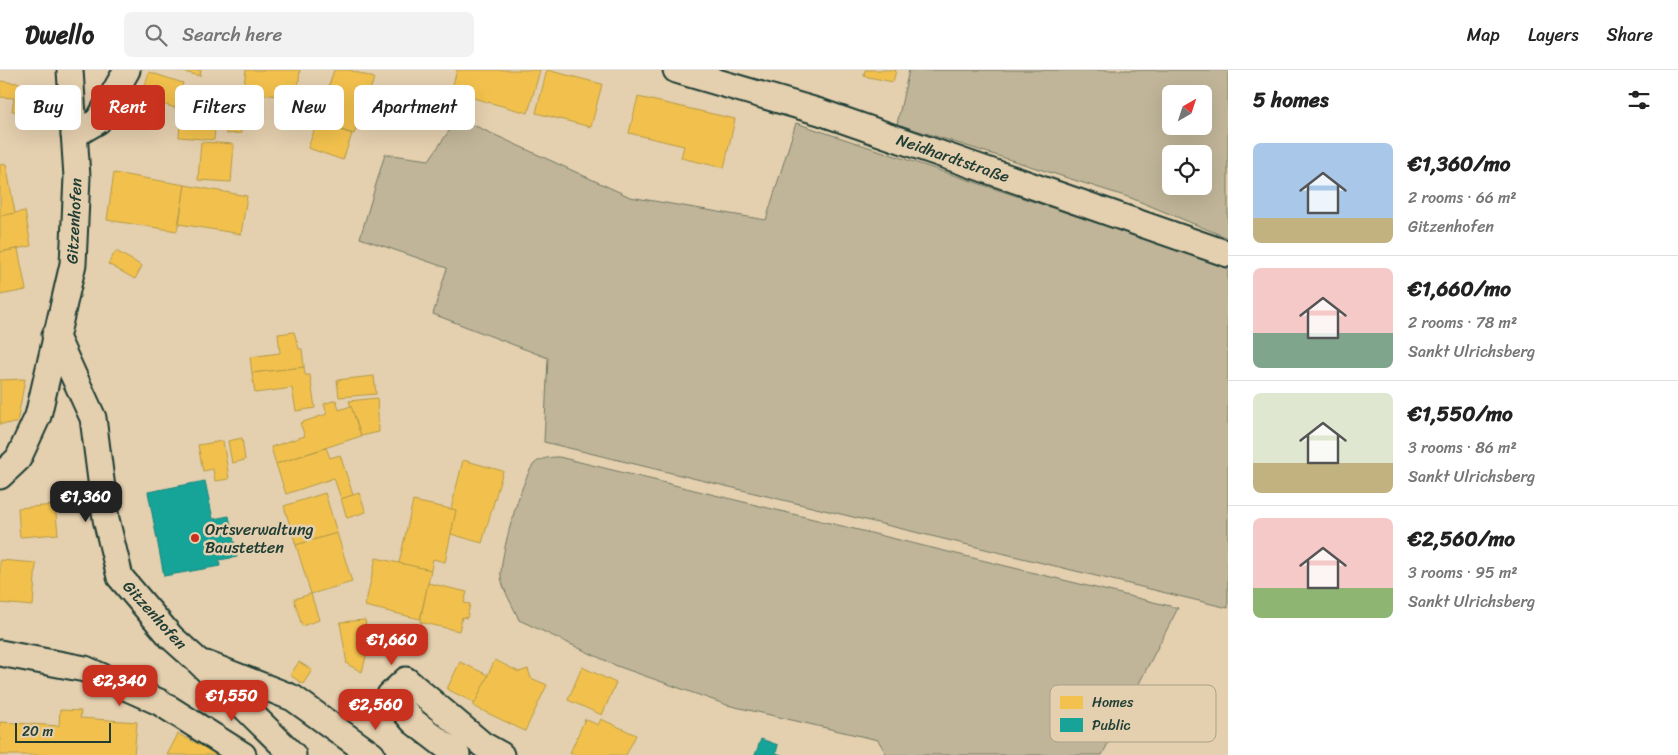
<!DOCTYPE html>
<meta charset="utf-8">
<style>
:root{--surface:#fff;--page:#f2f2f2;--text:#222;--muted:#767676;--line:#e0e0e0;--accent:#c8321e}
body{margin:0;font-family:Sriracha,sans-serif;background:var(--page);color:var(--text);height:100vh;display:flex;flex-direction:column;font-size:19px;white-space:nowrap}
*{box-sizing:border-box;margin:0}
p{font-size:16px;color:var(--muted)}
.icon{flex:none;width:28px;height:28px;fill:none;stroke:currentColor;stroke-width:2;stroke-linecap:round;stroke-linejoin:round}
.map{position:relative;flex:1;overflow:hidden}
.side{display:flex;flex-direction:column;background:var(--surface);width:450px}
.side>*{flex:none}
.banner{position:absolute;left:15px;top:15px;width:475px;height:45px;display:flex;gap:10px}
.needle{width:32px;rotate:39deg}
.fabs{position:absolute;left:1162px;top:15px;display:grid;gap:10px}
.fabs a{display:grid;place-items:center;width:50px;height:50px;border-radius:8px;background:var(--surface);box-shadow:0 5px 20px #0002;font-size:25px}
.scale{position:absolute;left:15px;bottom:12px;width:96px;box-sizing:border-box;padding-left:5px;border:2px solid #1f3d34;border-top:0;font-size:14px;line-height:18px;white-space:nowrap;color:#1f3d34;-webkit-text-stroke:4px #e4cfae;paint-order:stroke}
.price{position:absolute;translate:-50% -42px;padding:0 11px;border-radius:10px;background:var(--accent);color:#fff;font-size:16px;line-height:32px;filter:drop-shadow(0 1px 2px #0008)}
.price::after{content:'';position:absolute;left:50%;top:30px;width:15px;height:11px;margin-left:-8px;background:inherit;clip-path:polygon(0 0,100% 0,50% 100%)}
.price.active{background:#222;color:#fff}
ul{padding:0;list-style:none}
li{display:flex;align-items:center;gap:15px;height:125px;padding:0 25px}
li+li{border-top:1px solid var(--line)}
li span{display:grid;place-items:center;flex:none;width:140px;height:100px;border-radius:8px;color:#555}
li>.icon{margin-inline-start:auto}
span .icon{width:60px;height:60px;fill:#fffc;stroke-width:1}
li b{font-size:21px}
h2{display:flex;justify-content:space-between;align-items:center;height:60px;padding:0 25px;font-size:21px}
.tag{padding:0 18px;border-radius:8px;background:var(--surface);box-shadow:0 5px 20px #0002;font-size:18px;line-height:45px}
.tag.active{background:var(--accent);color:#fff}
header{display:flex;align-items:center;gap:30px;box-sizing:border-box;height:70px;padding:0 25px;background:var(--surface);border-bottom:1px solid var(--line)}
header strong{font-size:24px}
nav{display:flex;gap:28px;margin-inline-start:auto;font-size:18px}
.search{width:350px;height:45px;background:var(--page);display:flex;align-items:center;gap:12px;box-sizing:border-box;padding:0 18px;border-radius:8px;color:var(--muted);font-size:19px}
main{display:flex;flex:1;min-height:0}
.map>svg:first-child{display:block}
.green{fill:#c0b598;stroke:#707966;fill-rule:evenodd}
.homes{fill:#f2c14e;stroke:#b39946}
.public{fill:#17a398;stroke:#19847a}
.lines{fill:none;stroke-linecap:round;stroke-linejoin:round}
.street-casing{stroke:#1f3d34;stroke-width:29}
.street{stroke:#e4cfae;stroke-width:25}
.poi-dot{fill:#c8321e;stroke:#e4cfae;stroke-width:2}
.labels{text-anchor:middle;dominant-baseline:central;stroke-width:5;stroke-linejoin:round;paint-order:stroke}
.street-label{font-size:16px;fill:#1f3d34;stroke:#e4cfae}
.poi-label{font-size:16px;fill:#1f3d34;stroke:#e4cfae;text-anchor:start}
.key{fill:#e4cfae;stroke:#a9a389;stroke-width:1}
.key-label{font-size:14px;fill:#1f3d34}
</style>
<header>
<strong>Dwello</strong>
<div class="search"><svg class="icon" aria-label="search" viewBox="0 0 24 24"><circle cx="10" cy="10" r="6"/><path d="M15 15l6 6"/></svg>Search here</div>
<nav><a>Map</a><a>Layers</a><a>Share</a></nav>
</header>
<main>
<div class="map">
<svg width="1228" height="685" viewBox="0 0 1228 685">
<rect width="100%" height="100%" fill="#e4cfae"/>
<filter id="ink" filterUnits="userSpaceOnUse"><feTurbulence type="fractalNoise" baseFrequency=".02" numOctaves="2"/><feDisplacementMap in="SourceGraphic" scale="10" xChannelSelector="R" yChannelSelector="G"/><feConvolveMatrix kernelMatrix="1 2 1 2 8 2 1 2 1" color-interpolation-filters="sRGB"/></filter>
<g filter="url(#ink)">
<!-- green -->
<g class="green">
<path d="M909 0H1228V168L1131 128 897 54ZM1171 24H1204V56H1171ZM1171 84H1204V116H1171Z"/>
<path d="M458 48 630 127 766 150 796 53 1228 196V538L544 372 548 288 433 244 447 198 360 168 385 84 429 90Z"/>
<path d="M559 387 1178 538 1102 685H887L878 670 727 635 617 596 519 550C514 537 503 521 501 507 499 489 522 407 534 394 540 388 551 387 559 387Z"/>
</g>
<!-- homes -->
<g class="homes">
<path d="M176 0H201L200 6Z"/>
<path d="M246 0H300L297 28 243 22Z"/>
<path d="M334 0H350L374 8 369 24 376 27 368 51 360 48 354 64 317 52Z"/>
<path d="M457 0H540L528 43 451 22Z"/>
<path d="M547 0 602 14 591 57 536 43Z"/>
<path d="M865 0H896L893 12 864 6Z"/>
<path d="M149 2 183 13 175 38 142 27Z"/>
<path d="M0 11 50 17 46 45 12 41 14 28 0 27Z"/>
<path d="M400 22 427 30 419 53 392 45Z"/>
<path d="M638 27 735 49 724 98 681 88 684 76 629 63Z"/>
<path d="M182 28 217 31 214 70 179 67Z"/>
<path d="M225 35H236L241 63 226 64Z"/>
<path d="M317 52 352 64 343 90 308 78Z"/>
<path d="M201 72 234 74 231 112 198 110Z"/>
<path d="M6 94 15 143 0 146V95Z"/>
<path d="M114 103 185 115 177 161 107 150Z"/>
<path d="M185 115 247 126 241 164 179 154Z"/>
<path d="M25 141 31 176 0 182V146Z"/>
<path d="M18 179 26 220 0 225V182Z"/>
<path d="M116 181 142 196 135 209 108 194Z"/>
<path d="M294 262 299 279H302L304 297 252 303 250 287 280 283 278 264Z"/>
<path d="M304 297 305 305H310L315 338 296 341 292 318 255 323 252 303Z"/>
<path d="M374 306 376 324 339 327 337 310Z"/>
<path d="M25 309 17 353 0 354V310Z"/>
<path d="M377 328 379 362 361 366 349 331Z"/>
<path d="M336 330 339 340 351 336 361 366 276 394 271 377 305 366 300 353 327 344 324 334Z"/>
<path d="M242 368 245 390 232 393 228 371Z"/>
<path d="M223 371 229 409 215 411 213 399 203 401 198 375Z"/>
<path d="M326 378 330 388 340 385 353 425 341 429 334 408 286 424 276 394Z"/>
<path d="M463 390 503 401 482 473 451 464 456 440 451 439Z"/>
<path d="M325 423 337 463 296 475 284 436Z"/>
<path d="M359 423 366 442 347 448 341 429Z"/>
<path d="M413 431 456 440 445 492 433 489 431 500 399 493Z"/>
<path d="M55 435 58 464 20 467 18 438Z"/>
<path d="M337 463 352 512 311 524 296 475Z"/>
<path d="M376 488 431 500 420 549 365 536Z"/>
<path d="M0 490 36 493 33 536 0 533Z"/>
<path d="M428 513 467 522 464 533 470 534 467 548 462 547 459 561 420 552Z"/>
<path d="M311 524 319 550 302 556 294 529Z"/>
<path d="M365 550 369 575 362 602 347 594 340 552Z"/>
<path d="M495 590 519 602 528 599 531 608 547 615 525 661 473 636Z"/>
<path d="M299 592 312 600 303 614 290 605Z"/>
<path d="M460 592 488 605 475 633 447 619Z"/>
<path d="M582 597 616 613 602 645 568 630Z"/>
<path d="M60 640 81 641 80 648 137 652 134 685H0V652L59 656Z"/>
<path d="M585 649 598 655 601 649 636 665 626 685H575L570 683Z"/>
<path d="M178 664 220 685H167Z"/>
</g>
<!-- public -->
<g class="public">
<path d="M205 411 213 449 229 446 237 487 219 490 220 496 164 506 148 422Z"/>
<path d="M761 669 778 675 776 683 782 685H755Z"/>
</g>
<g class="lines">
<!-- street casing -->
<g class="street-casing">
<g id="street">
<path d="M676 0 820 42 1228 184"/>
<path d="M74 65 98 51 127 0"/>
<path d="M55 265 93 348 106 449 120 507 171 567 199 592 293 685"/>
<path d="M0 406 18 389 38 346 73 194 77 107 70 0"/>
<path d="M0 583 85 599 159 632 243 685"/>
<path d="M206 594 293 628 372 685"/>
<path d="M457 685 414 652 390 625 406 610 483 675 501 685"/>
</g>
</g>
<!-- street -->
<use href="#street" class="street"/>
</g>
</g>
<!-- markers -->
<circle class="poi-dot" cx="195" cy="468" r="5"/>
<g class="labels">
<!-- street labels -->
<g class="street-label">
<text transform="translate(953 88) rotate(19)">Neidhardtstraße</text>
<text transform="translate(74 151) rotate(-87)">Gitzenhofen</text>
<text transform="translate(155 545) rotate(48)">Gitzenhofen</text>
</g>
<!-- poi labels -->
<g class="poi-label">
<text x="205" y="459">Ortsverwaltung<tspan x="205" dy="18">Baustetten</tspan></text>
</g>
</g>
<!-- legend -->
<rect x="1050" y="615" width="166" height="57" rx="8" class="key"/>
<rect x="1060" y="626" width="23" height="13" fill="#f2c14e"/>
<rect x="1060" y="648" width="23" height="14" fill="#17a398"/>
<g class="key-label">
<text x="1092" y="637">Homes</text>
<text x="1092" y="660">Public</text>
</g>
</svg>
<div class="fabs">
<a><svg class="needle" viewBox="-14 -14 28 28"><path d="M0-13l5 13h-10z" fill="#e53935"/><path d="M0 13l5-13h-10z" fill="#767676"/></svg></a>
<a><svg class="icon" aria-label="locate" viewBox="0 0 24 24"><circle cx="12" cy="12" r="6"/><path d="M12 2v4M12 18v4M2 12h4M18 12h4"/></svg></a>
</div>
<div class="scale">20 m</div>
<b class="price active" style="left:86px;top:453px">€1,360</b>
<b class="price" style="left:392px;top:596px">€1,660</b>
<b class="price" style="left:120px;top:637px">€2,340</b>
<b class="price" style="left:232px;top:652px">€1,550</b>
<b class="price" style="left:376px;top:661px">€2,560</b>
<div class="banner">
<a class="tag">Buy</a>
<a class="tag active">Rent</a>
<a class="tag">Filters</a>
<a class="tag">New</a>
<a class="tag">Apartment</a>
</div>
</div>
<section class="side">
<h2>5 homes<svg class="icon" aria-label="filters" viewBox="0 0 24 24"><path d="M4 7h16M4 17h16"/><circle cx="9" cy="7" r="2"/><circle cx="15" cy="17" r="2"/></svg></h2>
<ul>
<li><span style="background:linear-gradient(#a9c7e8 75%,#c2b280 0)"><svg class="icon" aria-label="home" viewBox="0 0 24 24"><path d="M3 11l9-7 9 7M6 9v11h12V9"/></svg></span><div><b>€1,360/mo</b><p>2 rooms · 66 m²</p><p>Gitzenhofen</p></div></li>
<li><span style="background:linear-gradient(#f6c9c9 65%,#7fa58c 0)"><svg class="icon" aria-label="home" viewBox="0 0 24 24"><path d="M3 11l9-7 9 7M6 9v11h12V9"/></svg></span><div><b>€1,660/mo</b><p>2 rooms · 78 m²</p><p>Sankt Ulrichsberg</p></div></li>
<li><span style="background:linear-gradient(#dfe7d0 70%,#c2b280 0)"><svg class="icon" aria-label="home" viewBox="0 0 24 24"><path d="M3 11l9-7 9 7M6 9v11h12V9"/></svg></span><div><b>€1,550/mo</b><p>3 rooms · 86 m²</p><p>Sankt Ulrichsberg</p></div></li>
<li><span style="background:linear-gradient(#f6c9c9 70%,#8fb573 0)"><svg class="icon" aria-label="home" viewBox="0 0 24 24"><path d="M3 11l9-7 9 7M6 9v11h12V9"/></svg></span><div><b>€2,560/mo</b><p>3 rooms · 95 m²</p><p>Sankt Ulrichsberg</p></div></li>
</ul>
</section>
</main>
